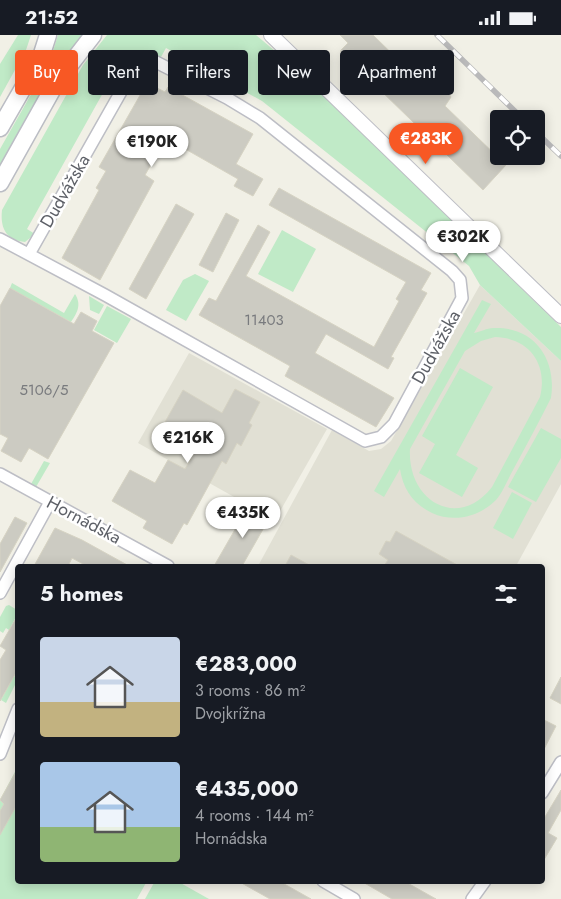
<!DOCTYPE html>
<meta charset="utf-8">
<style>
:root{--surface:#171b24;--page:#20242c;--text:#f1f3f6;--muted:#9ea1a6;--accent:#f85824}
body{margin:0;font-family:Jost,sans-serif;background:var(--page);color:var(--text);height:100vh;display:flex;flex-direction:column;font-size:19px;white-space:nowrap}
*{box-sizing:border-box;margin:0}
p{font-size:16px;color:var(--muted)}
.icon{flex:none;width:28px;height:28px;fill:none;stroke:currentColor;stroke-width:2;stroke-linecap:round;stroke-linejoin:round}
.map{position:relative;flex:1;overflow:hidden}
.drawer{position:absolute;left:15px;top:529px;width:530px;height:320px;display:flex;flex-direction:column;background:var(--surface);border-radius:5px;box-shadow:0 2px 12px #0003}
.drawer>*{flex:none}
.banner{position:absolute;left:15px;top:15px;width:531px;height:45px;display:flex;gap:10px}
.buttons{position:absolute;left:490px;top:75px;display:grid;gap:10px}
.buttons a{display:grid;place-items:center;width:55px;height:55px;border-radius:5px;background:var(--surface);box-shadow:0 2px 12px #0003;font-size:25px}
.price{position:absolute;translate:-50% -42px;padding:0 11px;border-radius:18px;background:#fff;color:#222;font-size:16px;line-height:32px;filter:drop-shadow(0 1px 2px #0008)}
.price::after{content:'';position:absolute;left:50%;top:30px;width:15px;height:11px;margin-left:-8px;background:inherit;clip-path:polygon(0 0,100% 0,50% 100%)}
.price.current{background:var(--accent);color:#fff}
ul{padding:0;list-style:none}
li{display:flex;align-items:center;gap:15px;height:125px;padding:0 25px}
li span{display:grid;place-items:center;flex:none;width:140px;height:100px;border-radius:5px;color:#555}
li>.icon{margin-inline-start:auto}
span .icon{width:60px;height:60px;fill:#fffc;stroke-width:1}
li b{font-size:21px}
h2{display:flex;justify-content:space-between;align-items:center;height:60px;padding:0 25px;font-size:21px}
.pill{padding:0 18px;border-radius:5px;background:var(--surface);box-shadow:0 2px 12px #0003;font-size:18px;line-height:45px}
.pill.current{background:var(--accent);color:#fff}
.status{display:flex;justify-content:space-between;align-items:center;height:35px;padding:0 25px;background:var(--surface);direction:ltr}
.status svg{height:14px;fill:currentColor}
.map>svg:first-child{display:block}
.education{fill:#e1e0d4}
.green{fill:#c0eac7;fill-rule:evenodd}
.building{fill:#cccbc2;stroke:#d6d3c3}
.lines{fill:none;stroke-linecap:round;stroke-linejoin:round}
.minor-casing{stroke:#bdbec5;stroke-width:14}
.tertiary-casing{stroke:#bdbec5;stroke-width:16}
.secondary-casing{stroke:#bbbdc4;stroke-width:19}
.minor{stroke:#fff;stroke-width:11}
.tertiary{stroke:#fff;stroke-width:14}
.secondary{stroke:#fff;stroke-width:16}
.rail-casing{stroke:#b9b9ba;stroke-width:5.5}
.rail{stroke:#fff;stroke-width:4;stroke-dasharray:11;stroke-linecap:butt}
.labels{text-anchor:middle;dominant-baseline:central;stroke-width:5;stroke-linejoin:round;paint-order:stroke}
.number-label{font-size:15px;fill:#797b7e}
.street-label{font-size:18px;fill:#5d6067;stroke:#fff}
</style>
<div class="status"><b>21:52</b><svg viewBox="0 0 49 12"><path d="M0 12V9h3v3zM5 12V6h3v6zM10 12V3h3v9zM15 12V0h3v12zM26 1h20v11H26zM47 4h2v5h-2z"/></svg></div>
<div class="map">
<svg width="561" height="864" viewBox="0 0 561 864">
<rect width="100%" height="100%" fill="#f1f0e6"/>
<!-- education -->
<g class="education">
<path d="M480 250 561 326V449L516 531H258L332 395 369 416 381 414 391 406Z"/>
<path d="M189 318 327 394 275 485 138 408Z"/>
</g>
<!-- green -->
<g class="green">
<path d="M18 0H31L26 15 0 62V29Z"/>
<path d="M58 0H84L59 28 0 134V114L50 26Z"/>
<path d="M107 0H256L301 38 561 292V326L480 250 469 231 262 66 166 13 161 22C145 16 136 21 126 35L118 31 27 194 35 199 25 207C6 205 0 193 2 175L83 30Z"/>
<path d="M282 195 316 214 293 257 258 239Z"/>
<path d="M195 239 209 246 186 286 166 275 183 245Z"/>
<path d="M12 248 64 278 75 259C82 270 77 278 71 287L10 253Z"/>
<path d="M89 261 104 270 99 279 90 275Z"/>
<path d="M482 265 491 269 474 298C480 297 487 293 493 293 535 291 557 325 551 363 539 387 526 411 513 435 508 444 503 457 496 465 479 482 454 488 432 478 413 469 403 454 400 434L384 462 374 456ZM495 302C530 303 548 330 540 362L492 452C458 496 407 466 410 414L465 316 481 306Z"/>
<path d="M107 271 131 284 117 308 94 295Z"/>
<path d="M460 333 493 352 456 420 478 433 462 462 419 438 435 409 422 401Z"/>
<path d="M541 393 561 404V423L536 467 508 452Z"/>
<path d="M44 426 50 428 36 452 31 449Z"/>
<path d="M512 457 532 468 513 504 493 493Z"/>
<path d="M9 570 17 575V580L9 595 6 593 3 598 0 596V582L6 571Z"/>
<path d="M14 641 17 643V646L6 668 1 665Z"/>
<path d="M17 733 18 846H147L137 864H0V765Z"/>
<path d="M155 846H177L209 864H145Z"/>
</g>
<!-- building -->
<g class="building">
<path d="M340 0H373L424 50 432 46H441L451 62 445 71 506 130 483 155 340 16 348 8Z"/>
<path d="M147 48 165 57 168 52 253 99 236 129 263 144 253 161 234 151 238 144 166 103 145 140 154 146 100 245 62 223 99 155 96 153 106 136 99 132Z"/>
<path d="M279 153 431 238 421 255 427 258 391 322 394 323 388 334 326 299 315 318 394 363 376 392 285 341 290 331 199 280 209 263 216 266 258 190 270 197 246 241 374 312 399 266 396 264 406 247 269 170Z"/>
<path d="M176 169 194 179 146 264 129 254Z"/>
<path d="M226 178 239 185 213 237 199 230Z"/>
<path d="M10 253 74 289 81 277 97 286 92 296 114 308 48 424 29 413 21 427 1 416 8 403 0 399V271Z"/>
<path d="M235 354 260 367 249 388 252 390 241 411 237 408 226 429 222 426 187 490 184 488 172 509 143 493 147 486 112 466 130 435 155 448 168 425 185 434 201 407 165 387 183 355 222 378Z"/>
<path d="M248 472 269 483 262 496 242 531H214Z"/>
<path d="M15 482 27 488 0 537V509Z"/>
<path d="M55 493 82 505 129 531H87L72 523 68 531H34Z"/>
<path d="M396 496 459 531H384L388 525 379 519 386 506 390 507Z"/>
<path d="M291 520 311 531H285Z"/>
<path d="M18 580V634L0 666V625L6 615 0 611Z"/>
<path d="M561 642V669L550 663Z"/>
<path d="M542 684 556 691 542 718Z"/>
<path d="M18 733V768L0 800V776L4 769 0 765Z"/>
<path d="M561 755V775L548 798 557 803 542 828V787Z"/>
<path d="M238 846H279L311 864H270Z"/>
<path d="M361 846H404L436 864H392Z"/>
</g>
<g class="lines">
<!-- minor casing -->
<g class="minor-casing">
<g id="minor">
<path d="M0 204 105 260 365 406 381 402 394 389 462 263 460 245 452 236 260 83 227 63 152 25 142 27 135 32 29 219"/>
<path d="M0 439 168 531"/>
<path d="M0 558 50 467"/>
<path d="M0 719 18 674"/>
<path d="M542 758 561 727"/>
<path d="M323 846 354 864"/>
<path d="M472 864 485 846"/>
</g>
</g>
<!-- tertiary casing -->
<g class="tertiary-casing">
<path id="tertiary" d="M271 0 561 281"/>
</g>
<!-- secondary casing -->
<g class="secondary-casing">
<g id="secondary">
<path d="M0 93 41 22 48 0"/>
<path d="M0 148 56 48 93 0"/>
</g>
</g>
<!-- minor -->
<use href="#minor" class="minor"/>
<!-- tertiary -->
<use href="#tertiary" class="tertiary"/>
<!-- secondary -->
<use href="#secondary" class="secondary"/>
<!-- rail casing -->
<g class="rail-casing">
<g id="rail">
<path d="M437 0 523 84"/>
<path d="M536 97 561 121"/>
</g>
</g>
<!-- rail -->
<use href="#rail" class="rail"/>
</g>
<g class="labels">
<!-- number labels -->
<g class="number-label">
<text x="264" y="285">11403</text>
<text x="44" y="355">5106/5</text>
</g>
<!-- street labels -->
<g class="street-label">
<text transform="translate(65 156) rotate(-60)">Dudvážska</text>
<text transform="translate(436 312) rotate(-61)">Dudvážska</text>
<text transform="translate(84 485) rotate(28)">Hornádska</text>
</g>
</g>
</svg>
<div class="buttons">
<a><svg class="icon" aria-label="locate" viewBox="0 0 24 24"><circle cx="12" cy="12" r="6"/><path d="M12 2v4M12 18v4M2 12h4M18 12h4"/></svg></a>
</div>
<b class="price current" style="left:426px;top:130px">€283K</b>
<b class="price" style="left:152px;top:133px">€190K</b>
<b class="price" style="left:463px;top:228px">€302K</b>
<b class="price" style="left:188px;top:429px">€216K</b>
<b class="price" style="left:243px;top:504px">€435K</b>
<div class="banner">
<a class="pill current">Buy</a>
<a class="pill">Rent</a>
<a class="pill">Filters</a>
<a class="pill">New</a>
<a class="pill">Apartment</a>
</div>
<section class="drawer">
<h2>5 homes<svg class="icon" aria-label="filters" viewBox="0 0 24 24"><path d="M4 7h16M4 17h16"/><circle cx="9" cy="7" r="2"/><circle cx="15" cy="17" r="2"/></svg></h2>
<ul>
<li><span style="background:linear-gradient(#c9d6e8 65%,#c2b280 0)"><svg class="icon" aria-label="home" viewBox="0 0 24 24"><path d="M3 11l9-7 9 7M6 9v11h12V9"/></svg></span><div><b>€283,000</b><p>3 rooms · 86 m²</p><p>Dvojkrížna</p></div></li>
<li><span style="background:linear-gradient(#a9c7e8 65%,#8fb573 0)"><svg class="icon" aria-label="home" viewBox="0 0 24 24"><path d="M3 11l9-7 9 7M6 9v11h12V9"/></svg></span><div><b>€435,000</b><p>4 rooms · 144 m²</p><p>Hornádska</p></div></li>
</ul>
</section>
</div>
